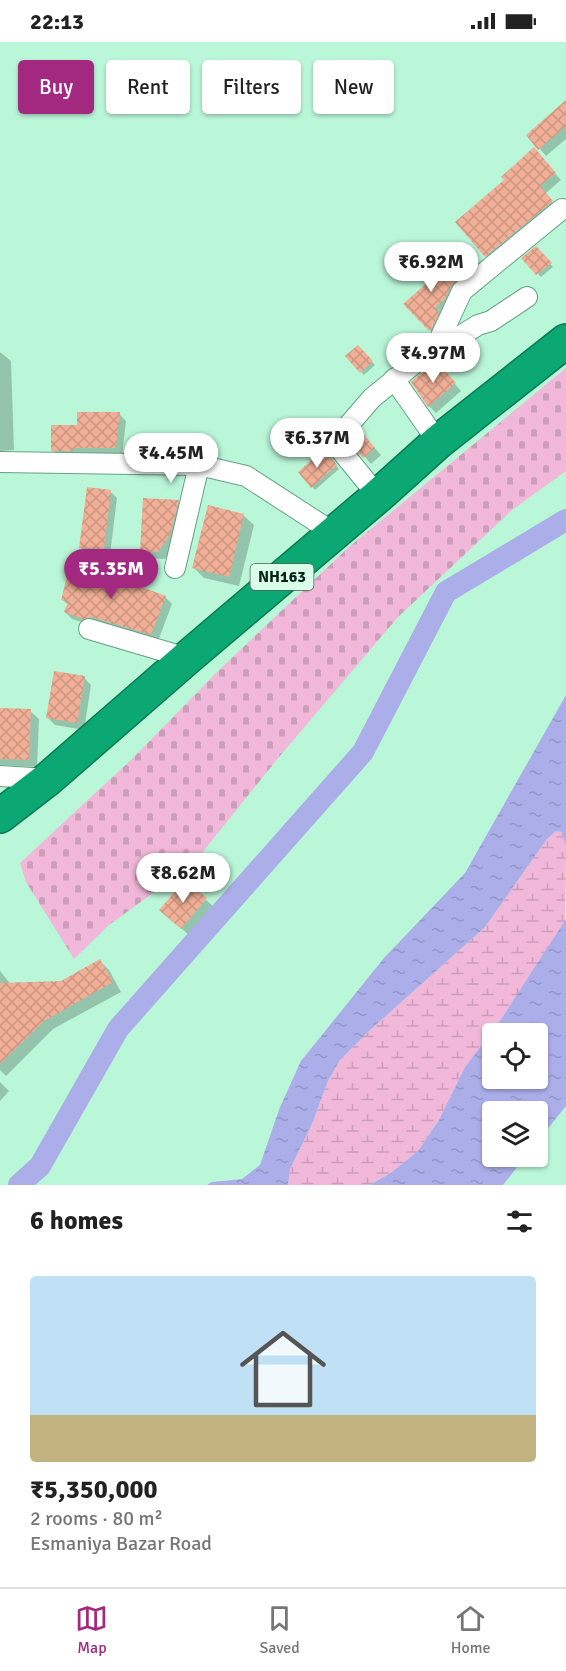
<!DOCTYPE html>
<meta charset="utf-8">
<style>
:root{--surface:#fff;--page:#f2f2f2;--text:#222;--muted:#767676;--line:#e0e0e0;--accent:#a2297f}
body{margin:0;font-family:Signika,sans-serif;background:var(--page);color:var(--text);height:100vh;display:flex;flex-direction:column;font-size:22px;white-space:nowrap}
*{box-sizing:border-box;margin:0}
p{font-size:20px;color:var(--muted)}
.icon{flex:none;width:33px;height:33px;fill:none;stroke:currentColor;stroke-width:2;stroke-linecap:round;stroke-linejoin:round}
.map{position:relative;height:1143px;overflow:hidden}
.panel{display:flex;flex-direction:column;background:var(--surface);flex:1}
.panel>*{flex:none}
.guide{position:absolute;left:18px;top:18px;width:531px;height:54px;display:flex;gap:12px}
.buttons{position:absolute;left:482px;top:981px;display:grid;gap:12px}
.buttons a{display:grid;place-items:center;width:66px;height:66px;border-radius:6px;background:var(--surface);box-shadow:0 2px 4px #0004;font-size:30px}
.price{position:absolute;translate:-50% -51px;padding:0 14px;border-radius:21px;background:#fff;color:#222;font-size:20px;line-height:39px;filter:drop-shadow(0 2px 3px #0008)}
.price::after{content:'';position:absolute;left:50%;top:36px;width:18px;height:14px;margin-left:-9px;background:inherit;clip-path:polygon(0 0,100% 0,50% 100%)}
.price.on{background:var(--accent);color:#fff}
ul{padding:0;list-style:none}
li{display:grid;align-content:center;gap:12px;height:318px;padding:0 30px}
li+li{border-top:2px solid var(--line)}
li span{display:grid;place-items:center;height:186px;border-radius:6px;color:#555}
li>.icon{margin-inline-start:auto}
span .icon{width:108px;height:108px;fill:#fffc;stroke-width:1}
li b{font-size:26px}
h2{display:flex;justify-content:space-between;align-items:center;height:72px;padding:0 30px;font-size:26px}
.chip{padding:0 21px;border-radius:6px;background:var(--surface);box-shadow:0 2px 4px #0004;font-size:21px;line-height:54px}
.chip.on{background:var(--accent);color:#fff}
.status{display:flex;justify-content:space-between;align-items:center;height:42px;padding:0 30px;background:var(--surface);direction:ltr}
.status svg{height:16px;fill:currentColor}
.tabs{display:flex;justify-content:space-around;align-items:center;height:84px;border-top:2px solid var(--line);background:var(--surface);font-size:16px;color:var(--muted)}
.tabs a{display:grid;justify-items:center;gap:3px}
.tabs .on{color:var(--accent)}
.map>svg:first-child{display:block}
.wetland{fill:url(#wetland-marsh)}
.cemetery{fill:url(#cemetery-stones)}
.water{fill:url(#water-ripples);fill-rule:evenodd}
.shadow{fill:#0003}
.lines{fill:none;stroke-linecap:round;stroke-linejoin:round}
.canal{stroke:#abaee9;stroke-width:22}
.building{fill:url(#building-cross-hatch)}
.street-casing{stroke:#66a184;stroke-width:22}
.highway-casing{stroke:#0b7954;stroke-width:36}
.street{stroke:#fff;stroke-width:20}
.highway{stroke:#0ca874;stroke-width:33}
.labels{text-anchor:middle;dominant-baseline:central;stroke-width:4.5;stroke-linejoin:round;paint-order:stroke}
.shield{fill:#dbfeeb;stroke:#496557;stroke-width:1.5}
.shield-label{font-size:16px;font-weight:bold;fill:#0a2318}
</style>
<div class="status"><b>22:13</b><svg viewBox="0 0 49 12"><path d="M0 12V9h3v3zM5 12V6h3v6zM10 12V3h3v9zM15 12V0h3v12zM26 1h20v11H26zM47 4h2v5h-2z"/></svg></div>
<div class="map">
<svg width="566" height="1143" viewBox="0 0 566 1143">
<defs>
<pattern id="wetland-marsh" width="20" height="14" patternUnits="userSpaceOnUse" patternTransform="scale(1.5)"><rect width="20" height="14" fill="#f1b8da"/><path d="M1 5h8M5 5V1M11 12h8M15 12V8" fill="none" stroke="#cd9eba"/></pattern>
<pattern id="cemetery-stones" width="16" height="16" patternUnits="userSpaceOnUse" patternTransform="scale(1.5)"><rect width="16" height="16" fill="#f1b8da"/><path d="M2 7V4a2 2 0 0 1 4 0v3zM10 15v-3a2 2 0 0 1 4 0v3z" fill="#cd9eba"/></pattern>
<pattern id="water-ripples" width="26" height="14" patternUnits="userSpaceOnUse" patternTransform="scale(1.5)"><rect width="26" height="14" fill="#abaee9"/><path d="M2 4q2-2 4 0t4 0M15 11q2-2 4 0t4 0" fill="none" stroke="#9295c7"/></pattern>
<pattern id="building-cross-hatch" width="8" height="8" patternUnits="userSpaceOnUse" patternTransform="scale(1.5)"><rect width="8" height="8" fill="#f0af96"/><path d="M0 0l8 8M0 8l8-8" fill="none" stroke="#cc9681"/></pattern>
</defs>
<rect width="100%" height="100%" fill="#baf7d8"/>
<!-- wetland -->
<path class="wetland" d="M556 789 562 790 566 805 565 880 498 982 465 1025 439 1078 418 1109 392 1130 370 1143H288L290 1127 312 1082 328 1039 340 1018 368 990 485 885 547 797Z"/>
<!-- cemetery -->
<path class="cemetery" d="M566 326V429L512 468 398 575 279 715 193 822 109 883 74 917 26 840 20 821 133 716 220 627 349 505Z"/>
<!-- water -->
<g class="water">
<path d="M566 653V805L562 790 556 789 547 797 485 885 368 990 340 1018 328 1039 312 1082 290 1127 288 1143H207L212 1140 242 1137 260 1123 280 1065 301 1019 384 916 465 831Z"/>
<path d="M566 877V1064L537 1100V1070H492V1114L525 1115 503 1143H370L392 1130 418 1109 439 1078 465 1025 498 982ZM492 992H537V1036H492Z"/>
</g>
<!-- shadow -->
<g class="shadow">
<path d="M566 62V97L546 114 528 93Z"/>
<path d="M540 114 561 138 545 152 558 167 493 220 486 214Z"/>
<path d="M536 206 553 225 541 235 523 216Z"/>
<path d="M444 224 462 246 437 295 405 263 431 239Z"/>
<path d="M358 305 375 323 364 333 347 315Z"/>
<path d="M0 310 11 319 14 408 0 409Z"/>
<path d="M443 328 461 349 436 371 429 364 413 340Z"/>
<path d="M119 372 126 379 122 413 60 415 52 408 78 384Z"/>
<path d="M367 397 381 413 371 422 352 400Z"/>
<path d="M329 414 339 427 315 448 300 430Z"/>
<path d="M110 449 117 456 110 513 87 512 80 505Z"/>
<path d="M178 459 185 466 177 500 165 517 149 516 142 509Z"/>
<path d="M243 473 254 483 239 544 204 536 194 526Z"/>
<path d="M165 555 172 562 158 599 91 583 72 577 65 570 68 563 63 558Z"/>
<path d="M84 636 91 643 84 688 55 683 48 676Z"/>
<path d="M0 668 30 669 39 677 37 725 0 723Z"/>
<path d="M185 840 213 864 189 893 168 875Z"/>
<path d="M100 919 109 928 121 950 53 987 6 1034 0 1028V985L61 940Z"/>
<path d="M0 929 17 950 0 964Z"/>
<path d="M0 1040 9 1049 0 1059Z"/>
</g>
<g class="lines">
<!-- canal -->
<path class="canal" d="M19 1143 40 1124 118 987 363 710 446 550 566 478"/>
</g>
<!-- building -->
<g class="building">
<path d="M566 58V84L538 108 526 93Z"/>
<path d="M534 105 556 131 540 144 553 159 485 215 455 180 504 138 501 135Z"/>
<path d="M536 204 552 221 536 233 521 216Z"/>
<path d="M437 215 457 238 451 244 445 257 435 266 439 271 432 286 429 289 403 262 429 239 420 229Z"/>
<path d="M358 303 373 319 360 331 345 314Z"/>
<path d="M436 319 456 341 428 365 411 340Z"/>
<path d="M77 370H120L116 406H74V409H51V383H77Z"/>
<path d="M360 388 375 406 363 416 350 400Z"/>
<path d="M326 409 337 423 311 446 298 430 316 414 318 416Z"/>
<path d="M87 445 111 448 104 507 79 506Z"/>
<path d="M143 456 179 458 170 493 158 510 140 509Z"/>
<path d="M208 463 244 472 229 535 192 526Z"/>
<path d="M76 521 166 554 151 593 92 575 83 577 64 570 68 560 61 558 70 523 76 524Z"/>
<path d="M54 629 85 634 77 681 46 676Z"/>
<path d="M0 666 31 667 29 718 0 717Z"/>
<path d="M185 838 207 856 181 887 159 868Z"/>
<path d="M100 917 113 940 44 979 0 1022V941L61 939Z"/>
</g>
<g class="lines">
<!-- street casing -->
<g class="street-casing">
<g id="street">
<path d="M437 303H446L478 283 491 279 527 255"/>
<path d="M394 337 438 400"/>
<path d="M0 420 199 423 246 434 334 491"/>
<path d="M378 454 334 400 372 356 437 303 462 249 562 167"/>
<path d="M175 526 199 423"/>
<path d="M89 587 187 616"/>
<path d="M0 734 48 737"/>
</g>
</g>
<!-- highway casing -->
<g class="highway-casing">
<path id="highway" d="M0 774 48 737 187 616 378 454 438 400 566 299"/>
</g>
<!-- street -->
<use href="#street" class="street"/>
<!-- highway -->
<use href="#highway" class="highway"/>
</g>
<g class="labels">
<!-- shield labels -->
<rect class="shield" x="250.5" y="522" width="63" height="26" rx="4.5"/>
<g class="shield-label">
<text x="282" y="535">NH163</text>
</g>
</g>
</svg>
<div class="buttons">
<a><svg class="icon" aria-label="locate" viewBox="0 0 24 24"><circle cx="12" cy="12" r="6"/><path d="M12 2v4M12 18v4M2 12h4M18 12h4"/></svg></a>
<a><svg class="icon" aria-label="layers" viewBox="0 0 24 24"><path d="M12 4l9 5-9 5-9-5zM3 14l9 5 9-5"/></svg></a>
</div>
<b class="price" style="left:431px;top:251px">₹6.92M</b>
<b class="price" style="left:433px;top:342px">₹4.97M</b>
<b class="price" style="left:317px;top:427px">₹6.37M</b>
<b class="price" style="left:171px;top:442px">₹4.45M</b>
<b class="price on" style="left:111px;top:558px">₹5.35M</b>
<b class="price" style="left:183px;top:862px">₹8.62M</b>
<div class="guide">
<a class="chip on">Buy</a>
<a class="chip">Rent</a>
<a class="chip">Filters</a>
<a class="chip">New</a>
</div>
</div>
<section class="panel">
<h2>6 homes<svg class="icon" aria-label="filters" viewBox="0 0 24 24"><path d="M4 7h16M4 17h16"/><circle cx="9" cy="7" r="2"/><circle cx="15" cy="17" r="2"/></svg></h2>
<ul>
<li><span style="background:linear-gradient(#bfe0f5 75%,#c2b280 0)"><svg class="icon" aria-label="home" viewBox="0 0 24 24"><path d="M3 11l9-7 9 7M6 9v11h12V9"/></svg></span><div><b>₹5,350,000</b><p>2 rooms · 80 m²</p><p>Esmaniya Bazar Road</p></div></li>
</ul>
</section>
<nav class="tabs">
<a class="on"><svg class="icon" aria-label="map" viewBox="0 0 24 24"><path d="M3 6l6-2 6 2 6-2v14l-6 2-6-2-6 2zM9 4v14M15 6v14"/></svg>Map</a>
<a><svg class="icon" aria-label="saved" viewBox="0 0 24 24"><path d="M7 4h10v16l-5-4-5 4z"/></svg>Saved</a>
<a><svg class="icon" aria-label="home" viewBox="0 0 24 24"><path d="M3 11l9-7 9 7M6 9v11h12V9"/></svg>Home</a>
</nav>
